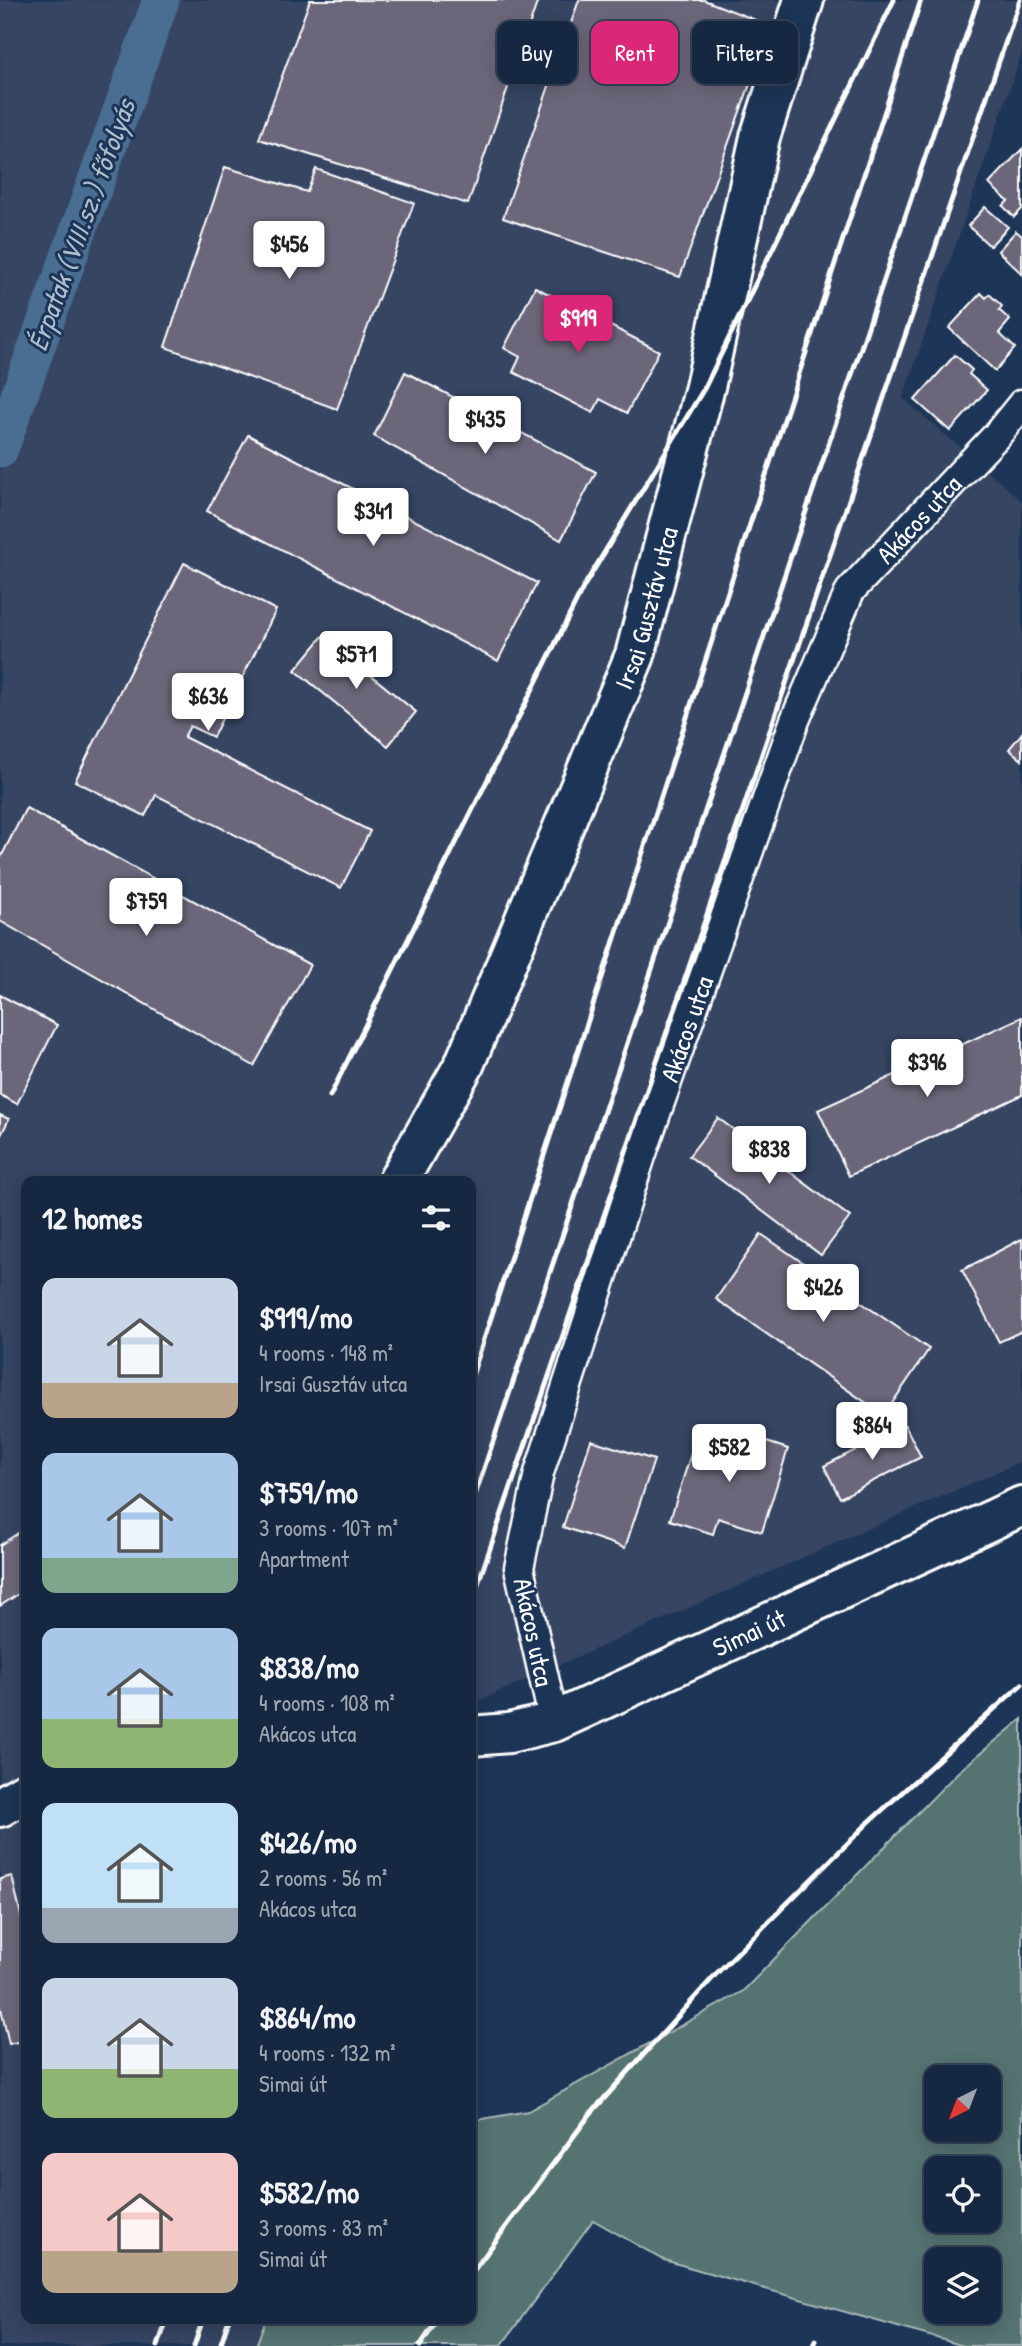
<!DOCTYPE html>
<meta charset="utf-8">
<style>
:root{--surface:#162841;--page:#23344c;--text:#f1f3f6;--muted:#9ea6b1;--line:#35445a;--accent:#db2777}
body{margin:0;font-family:"Patrick Hand",sans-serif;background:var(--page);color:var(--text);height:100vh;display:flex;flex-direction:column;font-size:26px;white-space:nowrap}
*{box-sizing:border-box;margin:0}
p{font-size:23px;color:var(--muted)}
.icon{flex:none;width:38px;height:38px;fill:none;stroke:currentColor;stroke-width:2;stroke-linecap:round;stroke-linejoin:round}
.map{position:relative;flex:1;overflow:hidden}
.sheet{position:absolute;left:21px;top:1176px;width:455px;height:1148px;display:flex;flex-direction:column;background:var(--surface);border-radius:14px;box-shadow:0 4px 18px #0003,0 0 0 2px var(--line)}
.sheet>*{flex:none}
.hud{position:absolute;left:497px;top:21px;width:420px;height:63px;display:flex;gap:14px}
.needle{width:46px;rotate:222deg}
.controls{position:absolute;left:924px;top:2065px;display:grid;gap:14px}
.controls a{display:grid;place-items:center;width:77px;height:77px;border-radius:14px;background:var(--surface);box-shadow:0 4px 18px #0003,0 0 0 2px var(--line);font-size:35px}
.price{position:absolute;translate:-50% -60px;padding:0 16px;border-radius:7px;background:#fff;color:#222;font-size:23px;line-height:46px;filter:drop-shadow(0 2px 4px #0008)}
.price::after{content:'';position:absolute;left:50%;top:42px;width:21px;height:16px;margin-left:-10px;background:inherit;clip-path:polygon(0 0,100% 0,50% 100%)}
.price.on{background:var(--accent);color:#fff}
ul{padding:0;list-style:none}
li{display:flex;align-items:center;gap:21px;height:175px;padding:0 21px}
li span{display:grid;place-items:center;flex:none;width:196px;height:140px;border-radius:14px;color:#555}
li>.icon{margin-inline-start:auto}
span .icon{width:84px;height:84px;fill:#fffc;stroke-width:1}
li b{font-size:30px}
h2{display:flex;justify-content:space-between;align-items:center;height:84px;padding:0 21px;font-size:30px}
.chip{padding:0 24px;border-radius:14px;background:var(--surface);box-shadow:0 4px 18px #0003,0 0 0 2px var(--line);font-size:24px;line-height:63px}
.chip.on{background:var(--accent);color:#fff}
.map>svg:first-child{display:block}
.built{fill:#354462}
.green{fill:#557371;stroke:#aab9b8;stroke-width:2;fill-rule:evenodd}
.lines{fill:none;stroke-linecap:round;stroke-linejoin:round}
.canal{stroke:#4a6e91;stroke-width:37}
.building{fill:#6c667a;stroke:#fff;stroke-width:2}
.street-casing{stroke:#fff;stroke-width:33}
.secondary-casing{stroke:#fff;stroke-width:44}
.street{stroke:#1d3557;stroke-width:28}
.secondary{stroke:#1d3557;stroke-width:38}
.rail{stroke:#fff;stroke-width:5}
.labels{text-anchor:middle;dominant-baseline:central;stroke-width:6;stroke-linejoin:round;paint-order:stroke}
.street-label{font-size:26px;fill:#fff;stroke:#1d3557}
.water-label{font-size:28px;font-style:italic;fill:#aebece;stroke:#1d3557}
</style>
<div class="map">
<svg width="1022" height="2346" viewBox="0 0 1022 2346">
<rect width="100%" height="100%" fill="#1d3557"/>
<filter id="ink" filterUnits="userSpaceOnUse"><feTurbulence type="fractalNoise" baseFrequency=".0143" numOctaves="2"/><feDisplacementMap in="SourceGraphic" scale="14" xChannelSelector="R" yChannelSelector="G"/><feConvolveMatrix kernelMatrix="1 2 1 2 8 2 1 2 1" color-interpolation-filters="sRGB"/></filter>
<g filter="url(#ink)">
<!-- built -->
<path class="built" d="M0 0H1022V53L903 398 1022 501V1461L471 1704V1181H26V2319H268L259 2346H0Z"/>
<!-- green -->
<path class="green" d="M1022 1719V2346H964L664 2260 593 2220 501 2346H256L266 2319H471V2121L528 2111 743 1991 958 1772ZM936 2077H989V2130H936ZM936 2168H989V2221H936ZM936 2259H989V2312H936Z"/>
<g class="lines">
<!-- canal -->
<path class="canal" d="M0 449 161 0"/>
</g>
<!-- building -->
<g class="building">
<path d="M310 0H538L468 204 259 139Z"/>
<path d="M579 0H704L771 26 680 277 503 218Z"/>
<path d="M1022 149V209L1014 217 1003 206 1008 201 989 184Z"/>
<path d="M225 167 307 192 316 169 414 203 337 409 165 347Z"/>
<path d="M985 207 1008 227 990 246 968 226Z"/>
<path d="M1016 231 1022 236V274L998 251Z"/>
<path d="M535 287 659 351 627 413 600 399 593 413 513 372 520 357 504 348Z"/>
<path d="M981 293 986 298 989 294 1002 306 999 310 1010 320 999 333 1015 348 995 371 949 328Z"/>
<path d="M955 355 972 370 969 374 987 390 950 431 915 400Z"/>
<path d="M405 372 596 472 561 540 374 436Z"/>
<path d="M248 435 537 583 498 661 207 511Z"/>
<path d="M184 563 276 610 213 737 190 726 184 737 370 831 341 888 156 795 145 816 75 781Z"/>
<path d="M323 636 416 712 388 746 295 670Z"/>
<path d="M1022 733V760L1009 749Z"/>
<path d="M26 808 310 965 254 1066 0 921V859Z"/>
<path d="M0 995 57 1025 17 1104 0 1095Z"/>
<path d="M1022 1017V1095L849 1176 818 1110Z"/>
<path d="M0 1115 9 1119 0 1137Z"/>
<path d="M718 1118 850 1217 821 1255 689 1156Z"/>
<path d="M761 1234 929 1349 884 1415 716 1299Z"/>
<path d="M1022 1239V1331L999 1342 962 1270Z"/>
<path d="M905 1425 921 1457 840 1498 824 1466Z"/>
<path d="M742 1434 788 1449 762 1532 718 1518 713 1534 670 1520 696 1438 736 1450Z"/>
<path d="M591 1440 654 1460 625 1548 563 1527Z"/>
<path d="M26 1528V1589L0 1606V1545Z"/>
<path d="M12 1876 26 1938V2040L9 2044 0 2004V1879Z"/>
</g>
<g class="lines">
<!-- street casing -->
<g class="street-casing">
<g id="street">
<path id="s1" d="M554 1722 519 1568 539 1473 642 1153 795 720 850 591 997 435 1022 404"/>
</g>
</g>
<!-- secondary casing -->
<g class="secondary-casing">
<g id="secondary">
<path id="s2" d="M398 1181 464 1065 635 655 705 387 760 137 804 0"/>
<path id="s3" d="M471 1736 509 1733 554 1722 1022 1506"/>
<path d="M0 1807 26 1792"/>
</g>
</g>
<!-- street -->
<use href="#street" class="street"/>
<!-- secondary -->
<use href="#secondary" class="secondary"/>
<!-- rail -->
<g class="rail">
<path d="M330 1096 584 586 705 387 894 0"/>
<path d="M471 1379 921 0"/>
<path d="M471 1507 978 0"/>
<path d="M471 1604 1020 0"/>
<path d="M471 2274 591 2113 718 1972 868 1823 1022 1684"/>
<path d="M158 2346 167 2319"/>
<path d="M194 2346 203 2319"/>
<path d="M220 2346 229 2319"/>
<path d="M420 2346 438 2319"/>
<path d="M813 2346 815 2340"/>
</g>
</g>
</g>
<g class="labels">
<!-- street labels -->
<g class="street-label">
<text stroke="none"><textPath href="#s1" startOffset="1290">Akácos utca</textPath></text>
<text stroke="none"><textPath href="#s2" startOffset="626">Irsai Gusztáv utca</textPath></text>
<text stroke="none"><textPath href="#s1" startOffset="723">Akácos utca</textPath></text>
<text transform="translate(534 1632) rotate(78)">Akácos utca</text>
<text stroke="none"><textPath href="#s3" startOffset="299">Simai út</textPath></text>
</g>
<!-- water labels -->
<g class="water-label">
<text transform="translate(81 225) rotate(-70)">Érpatak (VIII.sz.) főfolyás</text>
</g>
</g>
</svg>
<div class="controls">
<a><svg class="needle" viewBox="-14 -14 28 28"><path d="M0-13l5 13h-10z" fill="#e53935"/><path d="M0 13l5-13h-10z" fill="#9ea6b1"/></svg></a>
<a><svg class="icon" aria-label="locate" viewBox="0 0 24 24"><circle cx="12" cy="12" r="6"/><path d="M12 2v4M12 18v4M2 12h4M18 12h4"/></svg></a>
<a><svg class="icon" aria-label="layers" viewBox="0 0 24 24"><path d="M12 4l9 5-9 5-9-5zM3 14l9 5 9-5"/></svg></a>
</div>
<b class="price" style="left:289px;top:281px">$456</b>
<b class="price on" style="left:578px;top:355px">$919</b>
<b class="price" style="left:485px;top:456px">$435</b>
<b class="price" style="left:373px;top:548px">$341</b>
<b class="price" style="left:356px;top:691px">$571</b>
<b class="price" style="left:208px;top:733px">$636</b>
<b class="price" style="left:146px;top:938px">$759</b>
<b class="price" style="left:927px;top:1099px">$396</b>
<b class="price" style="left:769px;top:1186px">$838</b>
<b class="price" style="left:823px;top:1324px">$426</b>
<b class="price" style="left:872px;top:1462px">$864</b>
<b class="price" style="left:729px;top:1484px">$582</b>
<div class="hud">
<a class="chip">Buy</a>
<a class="chip on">Rent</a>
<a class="chip">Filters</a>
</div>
<section class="sheet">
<h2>12 homes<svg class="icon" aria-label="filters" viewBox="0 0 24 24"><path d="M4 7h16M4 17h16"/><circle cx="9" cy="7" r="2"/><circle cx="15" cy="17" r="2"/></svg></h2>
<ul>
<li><span style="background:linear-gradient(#c9d6e8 75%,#b9a48a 0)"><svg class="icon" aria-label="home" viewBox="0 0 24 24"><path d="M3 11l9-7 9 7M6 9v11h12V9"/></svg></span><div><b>$919/mo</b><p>4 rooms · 148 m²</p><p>Irsai Gusztáv utca</p></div></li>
<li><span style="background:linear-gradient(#a9c7e8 75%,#7fa58c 0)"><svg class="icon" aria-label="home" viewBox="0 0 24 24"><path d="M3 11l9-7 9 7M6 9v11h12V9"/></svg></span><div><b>$759/mo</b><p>3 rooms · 107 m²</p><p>Apartment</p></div></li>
<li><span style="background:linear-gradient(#a9c7e8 65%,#8fb573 0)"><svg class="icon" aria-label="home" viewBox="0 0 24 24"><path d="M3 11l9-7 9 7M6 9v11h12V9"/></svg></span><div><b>$838/mo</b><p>4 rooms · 108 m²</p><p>Akácos utca</p></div></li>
<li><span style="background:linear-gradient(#bfe0f5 75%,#9aa5b1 0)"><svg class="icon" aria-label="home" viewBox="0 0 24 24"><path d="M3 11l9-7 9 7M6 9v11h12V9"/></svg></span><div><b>$426/mo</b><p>2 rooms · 56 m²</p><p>Akácos utca</p></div></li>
<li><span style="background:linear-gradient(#c9d6e8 65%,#8fb573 0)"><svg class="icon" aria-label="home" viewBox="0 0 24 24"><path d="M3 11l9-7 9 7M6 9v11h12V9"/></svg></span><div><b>$864/mo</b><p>4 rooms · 132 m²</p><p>Simai út</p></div></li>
<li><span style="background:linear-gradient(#f6c9c9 70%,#b9a48a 0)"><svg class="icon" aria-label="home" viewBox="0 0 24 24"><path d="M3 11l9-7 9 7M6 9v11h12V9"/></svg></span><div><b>$582/mo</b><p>3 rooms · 83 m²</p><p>Simai út</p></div></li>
</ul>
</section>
</div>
